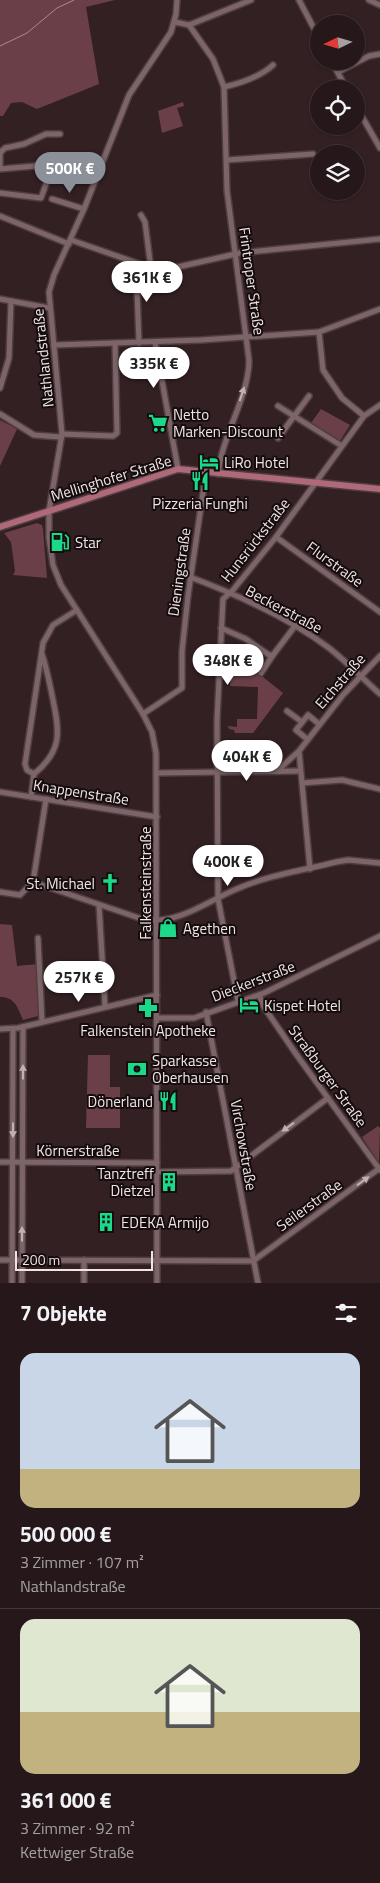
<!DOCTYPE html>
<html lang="de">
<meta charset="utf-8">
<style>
:root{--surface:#26181a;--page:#2e2123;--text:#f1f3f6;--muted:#a4a0a2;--line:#423739;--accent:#8c9099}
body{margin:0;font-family:"Titillium Web",sans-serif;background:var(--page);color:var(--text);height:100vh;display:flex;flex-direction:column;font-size:19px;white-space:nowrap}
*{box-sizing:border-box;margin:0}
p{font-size:16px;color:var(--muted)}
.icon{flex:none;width:28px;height:28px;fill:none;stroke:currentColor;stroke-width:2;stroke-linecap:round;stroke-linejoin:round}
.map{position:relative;height:1283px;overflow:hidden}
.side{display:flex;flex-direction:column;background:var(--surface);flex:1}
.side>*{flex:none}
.needle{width:32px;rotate:265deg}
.fabs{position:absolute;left:310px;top:15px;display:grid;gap:10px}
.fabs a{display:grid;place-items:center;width:55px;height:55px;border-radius:50%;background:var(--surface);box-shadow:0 1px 4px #0004,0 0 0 1px var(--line);font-size:25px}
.scale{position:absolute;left:15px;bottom:12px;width:138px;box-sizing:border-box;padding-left:5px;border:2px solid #f1e4e6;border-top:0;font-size:14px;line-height:18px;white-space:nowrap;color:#f1e4e6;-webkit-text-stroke:4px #150c0e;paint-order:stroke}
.price{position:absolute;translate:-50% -42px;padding:0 11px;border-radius:18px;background:#fff;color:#222;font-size:16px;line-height:32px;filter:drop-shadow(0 1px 2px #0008)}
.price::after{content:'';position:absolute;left:50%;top:30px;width:15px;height:11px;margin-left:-8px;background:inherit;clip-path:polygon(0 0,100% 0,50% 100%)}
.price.current{background:var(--accent);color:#fff}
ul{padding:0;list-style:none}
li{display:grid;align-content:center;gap:10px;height:265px;padding:0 20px}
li+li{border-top:1px solid var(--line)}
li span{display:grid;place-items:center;height:155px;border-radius:15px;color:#555}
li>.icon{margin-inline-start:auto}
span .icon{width:90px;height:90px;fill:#fffc;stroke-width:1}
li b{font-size:21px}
h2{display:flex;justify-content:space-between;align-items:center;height:60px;padding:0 20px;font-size:21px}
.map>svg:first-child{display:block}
.green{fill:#6a3f48}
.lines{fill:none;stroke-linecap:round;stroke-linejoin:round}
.stream{stroke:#ba838e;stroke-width:1}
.minor-casing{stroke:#4e3e40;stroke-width:8}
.major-casing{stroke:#4e3e40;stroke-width:9}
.minor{stroke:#7c6468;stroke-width:5}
.major{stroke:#af6978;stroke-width:6}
.oneway{fill:#c2b1b4}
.labels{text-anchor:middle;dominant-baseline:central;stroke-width:4;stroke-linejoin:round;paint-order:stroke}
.street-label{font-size:15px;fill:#f1e4e6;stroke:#150c0e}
.poi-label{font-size:15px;fill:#f1e4e6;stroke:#150c0e;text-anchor:start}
</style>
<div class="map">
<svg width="380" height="1283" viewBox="0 0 380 1283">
<rect width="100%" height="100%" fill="#332023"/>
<!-- green -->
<g class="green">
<path d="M0 0H115L86 7 99 84 37 109 22 102 11 103 3 116H0Z"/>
<path d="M183 102 184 106 177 108 183 126 162 133 158 111Z"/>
<path d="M321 409 350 425 340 441 311 423Z"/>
<path d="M0 420 17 429 0 466Z"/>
<path d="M37 523 42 525 43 529 47 578 13 575 15 571 11 542 4 533Z"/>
<path d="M231 660H242L283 693 253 733H235L234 730 229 729 228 726 237 727V719H257L258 687 230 686Z"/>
<path d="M0 924 12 925 17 966 38 964 42 1015 23 1020C18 1008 15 997 0 997Z"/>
<path d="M88 1055H110V1087H120V1128H86Z"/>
<path d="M378 1126 380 1128 379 1163 362 1137Z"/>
</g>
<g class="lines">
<!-- stream -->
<path class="stream" d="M0 46 27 33 57 8 74 0"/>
<!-- minor casing -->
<g class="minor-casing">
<g id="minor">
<path d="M299 0 319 38"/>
<path d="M369 0 380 5"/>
<path d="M175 22 189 25 251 0"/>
<path d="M189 25 213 59 224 87 227 191 249 360C249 397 222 435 218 474"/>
<path d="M331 61 347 89"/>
<path d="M338 72 369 56 380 54"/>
<path d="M224 87C241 83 260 77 273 65"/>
<path d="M356 106 380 148"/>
<path d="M1 152 5 148 24 144 46 134H60"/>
<path d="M227 160 313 154"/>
<path d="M0 168V151"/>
<path d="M0 169 47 165 51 170 41 198 0 193"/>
<path d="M52 199 84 209"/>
<path d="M141 215 145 222 151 269"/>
<path d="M0 216 69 244"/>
<path d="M71 240 160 271 240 253 380 239"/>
<path d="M136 264 139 343"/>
<path d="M0 299 49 308"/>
<path d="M319 332 323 370 342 398 364 416"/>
<path d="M155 342 178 469"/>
<path d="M54 345 201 340 319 332 380 309"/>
<path d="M0 388 9 358 11 301"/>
<path d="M278 406 342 446"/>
<path d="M0 414 34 435 60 437"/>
<path d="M62 434 113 436 117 433 115 343"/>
<path d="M278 438 309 396"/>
<path d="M276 537 380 612"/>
<path d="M190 577C238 595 288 617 329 648 347 662 363 679 380 694"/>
<path d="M221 628 246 639 269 655H273L295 626"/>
<path d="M42 654C47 669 50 685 53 700 60 733 62 751 34 774L27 770 25 764 43 643 53 625 77 610"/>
<path d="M261 673 273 655"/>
<path d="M287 711 302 722"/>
<path d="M143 714 182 688V651L188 596 206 472"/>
<path d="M307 739 296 730 308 715 319 724"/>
<path d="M299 751 310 869"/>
<path d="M277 771 299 751 343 695 380 656"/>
<path d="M157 773 300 771"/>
<path d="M302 783 342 780 380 789"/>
<path d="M0 792 157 817"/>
<path d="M31 797 34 774"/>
<path d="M33 882 145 920C180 924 209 900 239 888 269 875 305 870 336 862L348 860 380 863"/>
<path d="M33 882 46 799"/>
<path d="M0 892 20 895 33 882"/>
<path d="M99 905 105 1006"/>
<path d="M38 938 42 1022"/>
<path d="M259 995 264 1007 296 1054 380 1170"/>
<path d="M238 1001 218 899 217 720 223 599 233 590 276 537 364 416 380 405"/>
<path d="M206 1012 258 1283"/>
<path d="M157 1018H194L264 993 380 936"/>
<path d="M0 1029 18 1028 157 995"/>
<path d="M0 1162 157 1163"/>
<path d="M157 1172 231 1171 328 1098"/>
<path d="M0 1260 253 1261"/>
<path d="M253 1261 380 1168"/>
<path d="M12 1283 13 1029"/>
<path d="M22 1283 23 1027"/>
<path d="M84 1283V1260"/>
<path d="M157 1283 156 753 152 732 143 714 61 585 53 565 49 538V511L62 434 49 292 54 275 84 209 129 95 171 32 176 14 177 0"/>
</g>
</g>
<!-- major casing -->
<g class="major-casing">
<path id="major" d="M0 527 178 469 380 489"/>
</g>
<!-- minor -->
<use href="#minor" class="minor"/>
<!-- major -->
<use href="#major" class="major"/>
</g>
<!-- one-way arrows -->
<defs><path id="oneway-solid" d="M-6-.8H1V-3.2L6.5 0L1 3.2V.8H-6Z" transform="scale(1.25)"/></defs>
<g class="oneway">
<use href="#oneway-solid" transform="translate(242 394) rotate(-72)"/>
<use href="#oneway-solid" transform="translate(23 1072) rotate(-90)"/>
<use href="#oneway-solid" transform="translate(288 1127) rotate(144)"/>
<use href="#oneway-solid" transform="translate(13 1130) rotate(90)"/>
<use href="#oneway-solid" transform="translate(363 1181) rotate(-36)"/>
<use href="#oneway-solid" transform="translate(22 1234) rotate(-90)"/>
</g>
<!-- icons -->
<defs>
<g id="supermarket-bare" transform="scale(1.5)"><path d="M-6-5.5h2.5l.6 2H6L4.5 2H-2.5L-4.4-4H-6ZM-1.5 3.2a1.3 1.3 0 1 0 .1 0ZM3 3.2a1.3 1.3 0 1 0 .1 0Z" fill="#1ad988" stroke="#150c0e" stroke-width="2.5" paint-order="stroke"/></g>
<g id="hotel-bare" transform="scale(1.5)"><path d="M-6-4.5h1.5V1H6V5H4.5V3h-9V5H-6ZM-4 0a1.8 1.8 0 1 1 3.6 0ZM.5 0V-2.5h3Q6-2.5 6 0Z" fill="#1ad988" stroke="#150c0e" stroke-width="2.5" paint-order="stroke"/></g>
<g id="restaurant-bare" transform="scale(1.5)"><path d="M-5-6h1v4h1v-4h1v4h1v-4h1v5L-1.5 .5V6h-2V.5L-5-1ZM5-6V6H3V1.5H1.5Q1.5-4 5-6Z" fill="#1ad988" stroke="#150c0e" stroke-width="2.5" paint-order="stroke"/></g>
<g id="fuel-bare" transform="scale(1.5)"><path d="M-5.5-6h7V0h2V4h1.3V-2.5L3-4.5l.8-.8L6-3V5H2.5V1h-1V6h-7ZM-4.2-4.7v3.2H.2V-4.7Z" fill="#1ad988" stroke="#150c0e" stroke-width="2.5" paint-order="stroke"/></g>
<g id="church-bare" transform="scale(1.5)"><path d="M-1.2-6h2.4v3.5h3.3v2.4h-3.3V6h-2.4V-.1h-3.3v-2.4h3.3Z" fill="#1ad988" stroke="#150c0e" stroke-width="2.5" paint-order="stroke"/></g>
<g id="shop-bare" transform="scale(1.5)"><path d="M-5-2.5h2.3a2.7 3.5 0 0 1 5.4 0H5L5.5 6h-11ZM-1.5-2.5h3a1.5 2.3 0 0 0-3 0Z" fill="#1ad988" stroke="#150c0e" stroke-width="2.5" paint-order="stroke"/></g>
<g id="pharmacy-bare" transform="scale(1.5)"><path d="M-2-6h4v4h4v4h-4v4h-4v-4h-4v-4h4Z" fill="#1ad988" stroke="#150c0e" stroke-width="2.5" paint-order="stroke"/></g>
<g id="bank-bare" transform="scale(1.5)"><path d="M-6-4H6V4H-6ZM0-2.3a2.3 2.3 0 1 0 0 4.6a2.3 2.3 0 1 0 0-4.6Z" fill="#1ad988" stroke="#150c0e" stroke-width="2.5" paint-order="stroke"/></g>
<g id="building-bare" transform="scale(1.5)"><path d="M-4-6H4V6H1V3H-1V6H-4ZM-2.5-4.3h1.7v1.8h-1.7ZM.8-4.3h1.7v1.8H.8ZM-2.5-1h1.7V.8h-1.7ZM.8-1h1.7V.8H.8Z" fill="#1ad988" stroke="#150c0e" stroke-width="2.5" paint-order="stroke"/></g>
</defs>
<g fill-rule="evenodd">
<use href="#supermarket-bare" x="158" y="423"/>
<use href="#hotel-bare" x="209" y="462"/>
<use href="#restaurant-bare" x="200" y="481"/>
<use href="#fuel-bare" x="60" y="542"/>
<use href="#church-bare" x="110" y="883"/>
<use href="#shop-bare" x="168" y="928"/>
<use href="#hotel-bare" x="249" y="1005"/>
<use href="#pharmacy-bare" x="148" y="1008"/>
<use href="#bank-bare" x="137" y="1069"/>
<use href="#restaurant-bare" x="168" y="1101"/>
<use href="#building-bare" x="169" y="1182"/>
<use href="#building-bare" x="106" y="1222"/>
</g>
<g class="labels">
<!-- street labels -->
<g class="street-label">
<text transform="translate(252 281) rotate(82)">Frintroper Straße</text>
<text transform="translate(43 358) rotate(-96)">Nathlandstraße</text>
<text transform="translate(111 478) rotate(-17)">Mellinghofer Straße</text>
<text transform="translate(255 540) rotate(-52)">Hunsrückstraße</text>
<text transform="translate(335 564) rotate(36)">Flurstraße</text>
<text transform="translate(179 572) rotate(-82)">Dieningstraße</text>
<text transform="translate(284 609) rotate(28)">Beckerstraße</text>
<text transform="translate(340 681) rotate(-49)">Eichstraße</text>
<text transform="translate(81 792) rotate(9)">Knappenstraße</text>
<text transform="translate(145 883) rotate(-90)">Falkensteinstraße</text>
<text transform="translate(253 981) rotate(-21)">Dieckerstraße</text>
<text transform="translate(328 1076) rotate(54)">Straßburger Straße</text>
<text transform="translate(244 1145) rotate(80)">Virchowstraße</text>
<text x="78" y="1150">Körnerstraße</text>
<text transform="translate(309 1205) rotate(-36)">Seilerstraße</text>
</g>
<!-- poi labels -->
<g class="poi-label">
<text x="173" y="414">Netto<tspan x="173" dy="17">Marken-Discount</tspan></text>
<text x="224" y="462">LiRo Hotel</text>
<text x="200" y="503" text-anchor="middle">Pizzeria Funghi</text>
<text x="75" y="542">Star</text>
<text x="95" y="883" text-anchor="end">St. Michael</text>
<text x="183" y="928">Agethen</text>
<text x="264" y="1005">Kispet Hotel</text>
<text x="148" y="1030" text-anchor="middle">Falkenstein Apotheke</text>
<text x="152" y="1060">Sparkasse<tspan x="152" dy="17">Oberhausen</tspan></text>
<text x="153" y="1101" text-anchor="end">Dönerland</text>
<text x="154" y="1173" text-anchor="end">Tanztreff<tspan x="154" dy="17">Dietzel</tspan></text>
<text x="121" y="1222">EDEKA Armijo</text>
</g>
</g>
</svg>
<div class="fabs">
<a><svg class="needle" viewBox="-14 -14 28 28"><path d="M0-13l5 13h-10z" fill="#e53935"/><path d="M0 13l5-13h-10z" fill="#a4a0a2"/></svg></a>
<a><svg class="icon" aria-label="locate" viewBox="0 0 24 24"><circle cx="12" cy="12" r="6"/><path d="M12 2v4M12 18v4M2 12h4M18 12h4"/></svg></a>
<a><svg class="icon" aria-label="layers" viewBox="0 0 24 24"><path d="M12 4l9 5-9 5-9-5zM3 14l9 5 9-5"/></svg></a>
</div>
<div class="scale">200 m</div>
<b class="price current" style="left:70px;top:194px">500K €</b>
<b class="price" style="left:147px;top:303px">361K €</b>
<b class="price" style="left:154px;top:389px">335K €</b>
<b class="price" style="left:228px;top:686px">348K €</b>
<b class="price" style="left:247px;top:782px">404K €</b>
<b class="price" style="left:228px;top:887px">400K €</b>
<b class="price" style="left:79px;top:1003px">257K €</b>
</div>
<section class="side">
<h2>7 Objekte<svg class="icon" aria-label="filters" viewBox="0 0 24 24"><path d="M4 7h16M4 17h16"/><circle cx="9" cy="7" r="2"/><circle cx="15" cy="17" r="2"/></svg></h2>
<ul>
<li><span style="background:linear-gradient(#c9d6e8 75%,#c2b280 0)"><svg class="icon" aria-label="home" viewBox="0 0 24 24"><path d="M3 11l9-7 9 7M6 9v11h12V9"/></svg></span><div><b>500 000 €</b><p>3 Zimmer · 107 m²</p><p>Nathlandstraße</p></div></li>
<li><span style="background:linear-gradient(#dfe7d0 60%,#c2b280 0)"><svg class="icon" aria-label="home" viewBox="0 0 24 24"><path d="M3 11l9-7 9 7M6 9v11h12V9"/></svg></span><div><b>361 000 €</b><p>3 Zimmer · 92 m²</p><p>Kettwiger Straße</p></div></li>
</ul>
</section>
